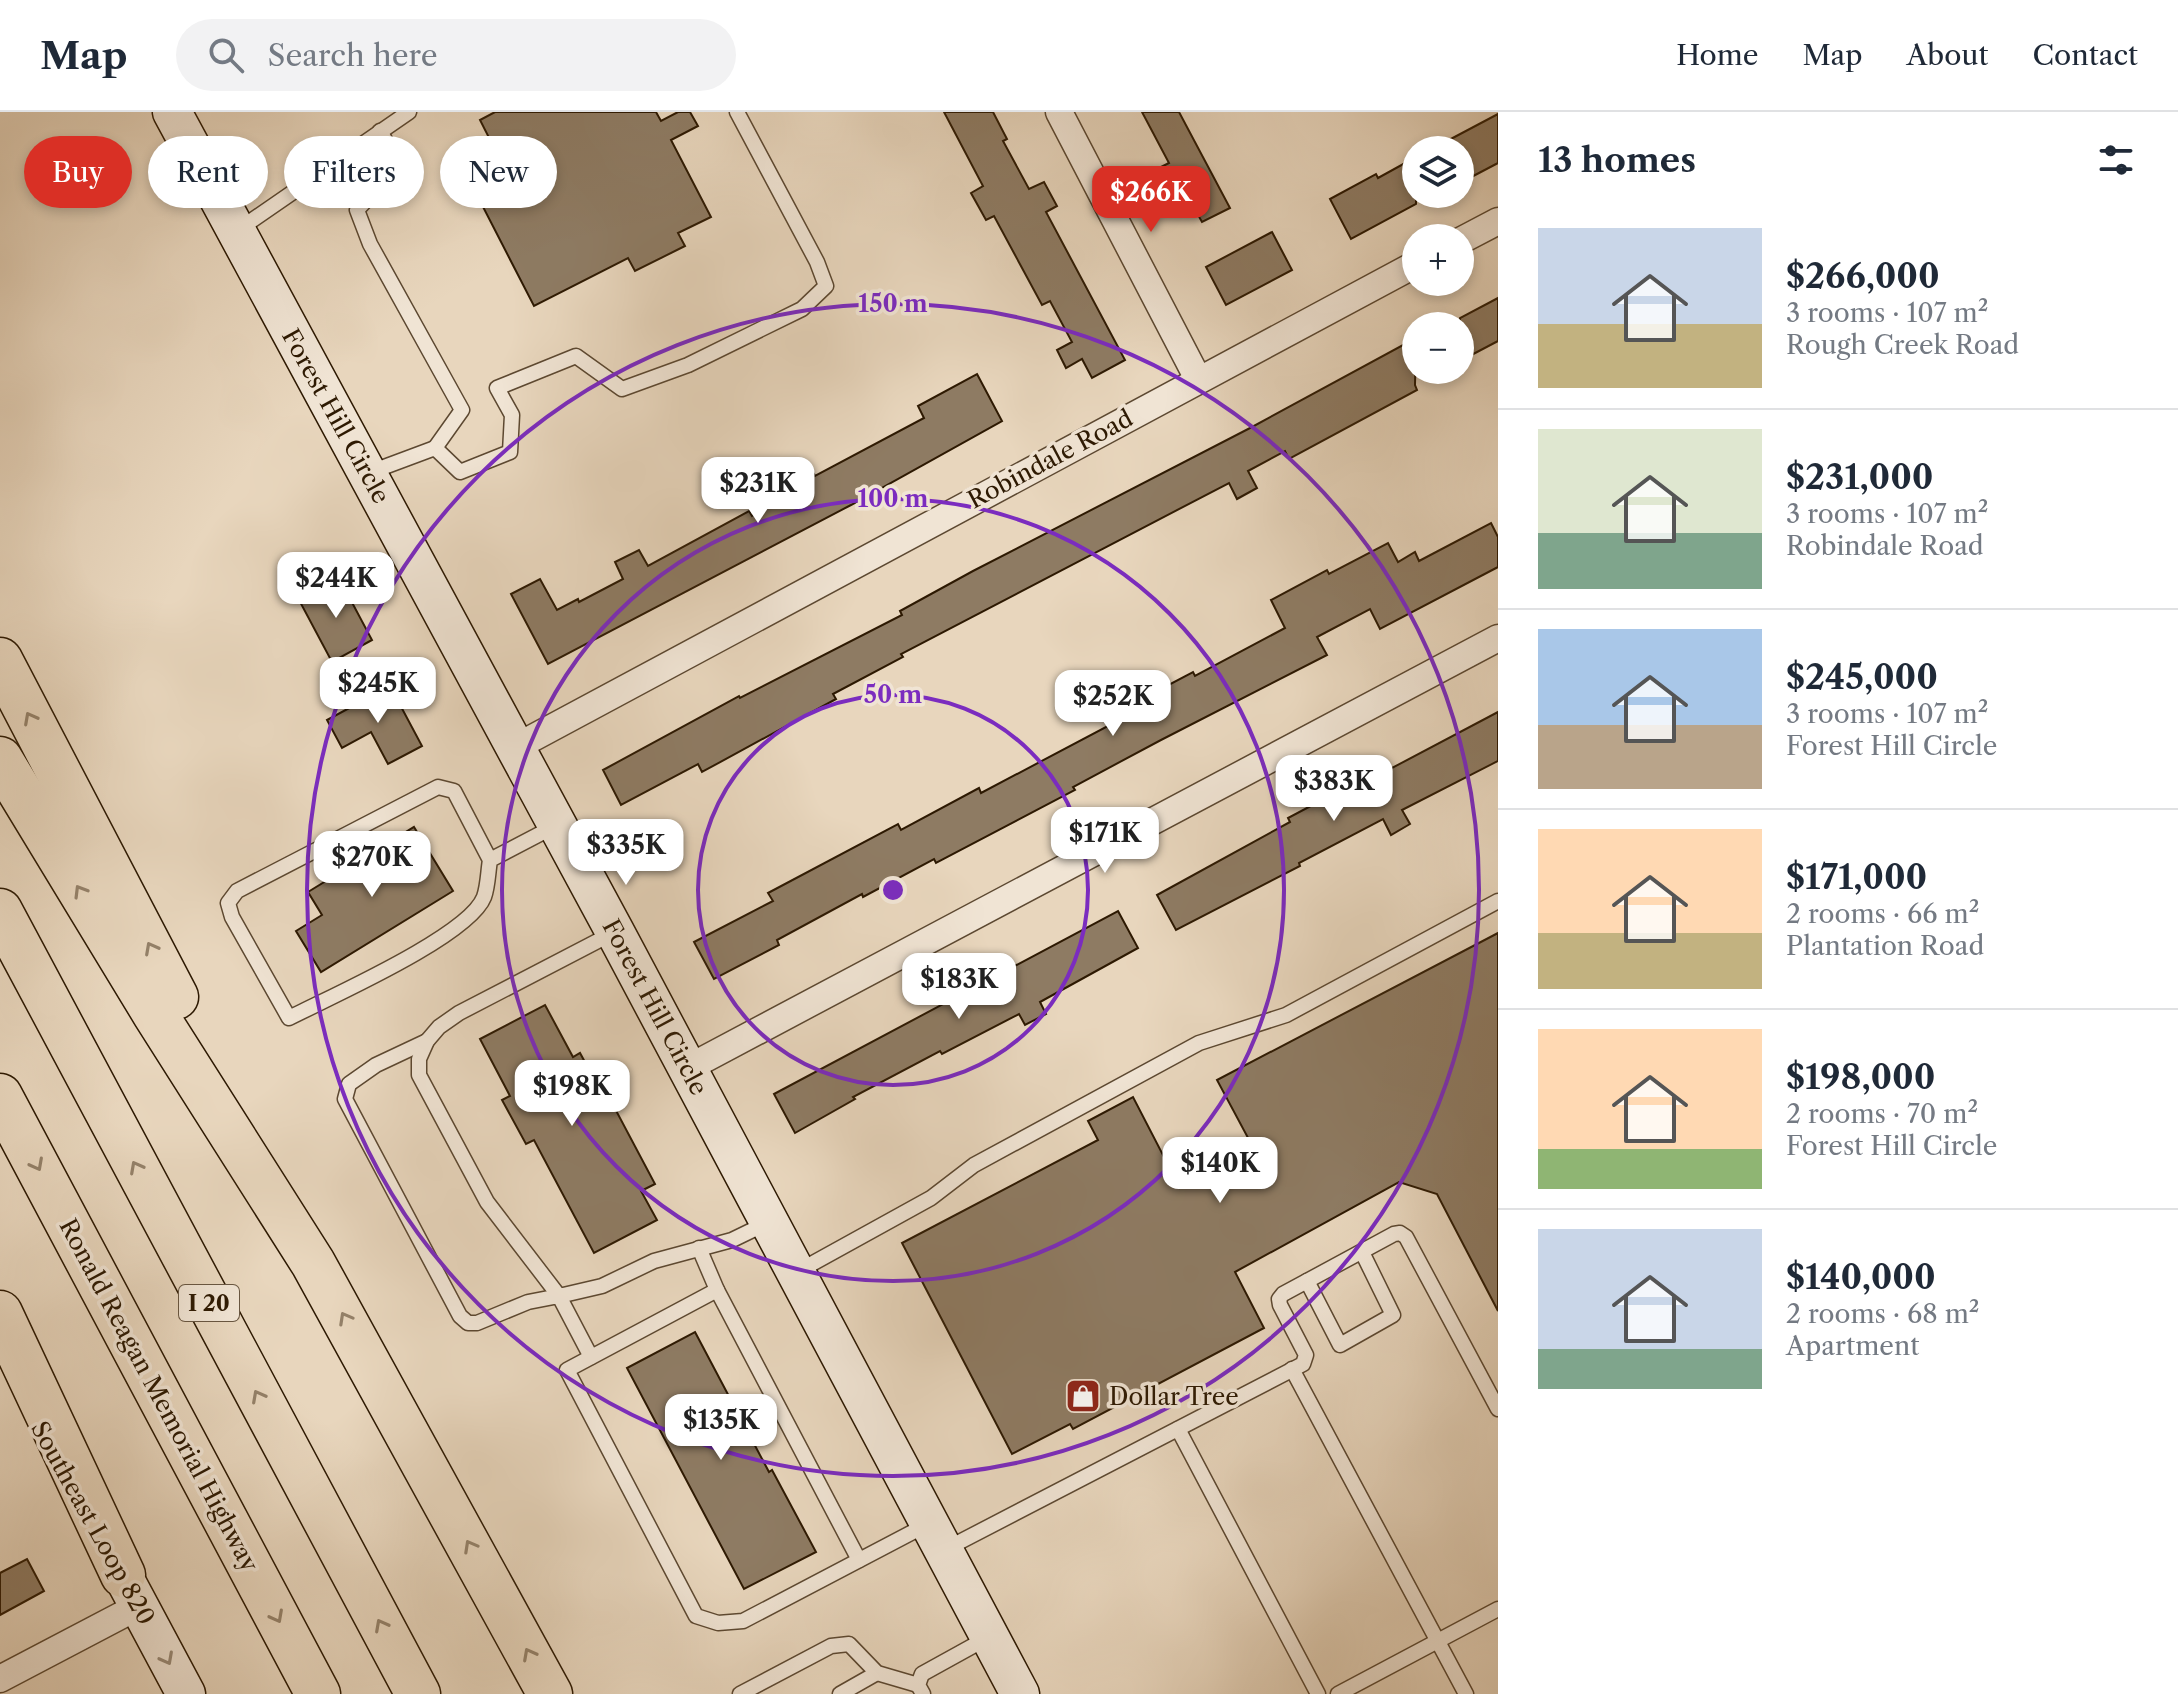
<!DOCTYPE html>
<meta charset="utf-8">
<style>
:root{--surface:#fff;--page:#f2f2f3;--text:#1f2937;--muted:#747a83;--line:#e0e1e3;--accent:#d93025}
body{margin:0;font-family:"Libre Caslon Text",serif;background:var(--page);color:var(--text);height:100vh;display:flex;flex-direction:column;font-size:30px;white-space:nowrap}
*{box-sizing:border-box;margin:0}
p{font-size:26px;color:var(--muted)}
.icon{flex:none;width:44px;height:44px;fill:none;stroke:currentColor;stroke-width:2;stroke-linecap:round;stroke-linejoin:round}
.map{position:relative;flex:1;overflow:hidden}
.side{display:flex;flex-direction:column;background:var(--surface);width:680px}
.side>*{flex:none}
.top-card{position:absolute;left:24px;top:24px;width:760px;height:72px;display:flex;gap:16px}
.buttons{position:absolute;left:1402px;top:24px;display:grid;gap:16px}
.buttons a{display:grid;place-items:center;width:72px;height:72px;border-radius:50%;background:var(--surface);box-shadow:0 4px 12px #0003;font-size:40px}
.price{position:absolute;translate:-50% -68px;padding:0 18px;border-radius:16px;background:#fff;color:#222;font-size:26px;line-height:52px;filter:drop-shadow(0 2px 4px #0008)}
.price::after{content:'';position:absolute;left:50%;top:48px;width:24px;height:18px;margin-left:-12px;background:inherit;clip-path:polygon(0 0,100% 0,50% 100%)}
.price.active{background:var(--accent);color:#fff}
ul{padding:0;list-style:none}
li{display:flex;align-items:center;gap:24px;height:200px;padding:0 40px}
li+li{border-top:2px solid var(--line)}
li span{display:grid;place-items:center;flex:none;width:224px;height:160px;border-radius:0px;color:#555}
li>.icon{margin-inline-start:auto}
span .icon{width:96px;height:96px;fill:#fffc;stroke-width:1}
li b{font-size:34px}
h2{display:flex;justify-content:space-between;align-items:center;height:96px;padding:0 40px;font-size:34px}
.tag{padding:0 28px;border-radius:36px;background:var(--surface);box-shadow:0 4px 12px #0003;font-size:28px;line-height:72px}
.tag.active{background:var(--accent);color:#fff}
header{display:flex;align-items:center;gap:48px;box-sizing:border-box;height:112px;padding:0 40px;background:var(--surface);border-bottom:2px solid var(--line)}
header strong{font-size:38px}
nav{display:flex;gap:44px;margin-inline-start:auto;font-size:28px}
.search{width:560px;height:72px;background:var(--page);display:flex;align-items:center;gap:20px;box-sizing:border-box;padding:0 28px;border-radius:44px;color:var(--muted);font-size:30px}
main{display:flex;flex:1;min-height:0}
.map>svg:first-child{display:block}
.building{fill:#8e7b63;stroke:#2d1902;stroke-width:2}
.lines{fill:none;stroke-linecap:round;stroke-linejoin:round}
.lane-casing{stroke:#5c4831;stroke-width:17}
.street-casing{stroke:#5c4831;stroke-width:29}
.secondary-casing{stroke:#2d1902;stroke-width:41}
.highway-casing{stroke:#2d1902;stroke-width:47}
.lane{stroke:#f0e4d4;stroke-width:14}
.street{stroke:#f0e4d4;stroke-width:26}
.secondary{stroke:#f0e4d4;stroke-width:38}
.highway{stroke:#e8d6bd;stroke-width:44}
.oneway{stroke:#948169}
.oneway2{stroke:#988976}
.ring{fill:none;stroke:#7b2cbf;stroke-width:4}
.labels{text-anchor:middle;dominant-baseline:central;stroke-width:7;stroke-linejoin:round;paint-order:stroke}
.shield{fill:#f0e4d4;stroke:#685641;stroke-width:2}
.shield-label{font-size:22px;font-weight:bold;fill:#2d1902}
.street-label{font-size:24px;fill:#2d1902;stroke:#f0e4d4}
.poi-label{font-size:24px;fill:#2d1902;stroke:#f0e4d4;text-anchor:start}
.centre{fill:#7b2cbf;stroke:#f0e4d4;stroke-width:4}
.ring-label{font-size:24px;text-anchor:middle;font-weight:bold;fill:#7b2cbf;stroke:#f0e4d4;stroke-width:7;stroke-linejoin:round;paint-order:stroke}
</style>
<header>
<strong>Map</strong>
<div class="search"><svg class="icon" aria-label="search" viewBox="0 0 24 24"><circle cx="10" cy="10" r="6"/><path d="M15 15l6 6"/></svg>Search here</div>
<nav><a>Home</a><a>Map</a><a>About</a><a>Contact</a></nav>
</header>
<main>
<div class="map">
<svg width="1498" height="1582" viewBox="0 0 1498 1582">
<rect width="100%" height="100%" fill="#e8d6bd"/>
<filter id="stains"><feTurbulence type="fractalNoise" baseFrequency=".0025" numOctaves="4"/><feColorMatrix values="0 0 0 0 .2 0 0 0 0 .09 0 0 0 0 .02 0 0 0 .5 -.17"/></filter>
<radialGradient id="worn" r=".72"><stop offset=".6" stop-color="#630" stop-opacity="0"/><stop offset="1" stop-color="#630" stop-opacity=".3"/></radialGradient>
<!-- building -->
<g class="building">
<path d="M495 0H656L661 9 678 0H690L698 14 671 28 711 105 678 121 685 134 635 159 628 146 534 194 480 89 513 73 480 8Z"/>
<path d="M944 0H993L1007 27 1003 29 1029 77 1044 70 1057 94 1046 100 1125 248 1092 266 1082 247 1066 256 1057 238 1072 230 1050 189 1042 193 994 104 986 108 971 81 983 74Z"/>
<path d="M1142 0H1179L1230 96 1202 110 1193 94 1178 102 1155 58 1169 51Z"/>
<path d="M1498 2V51L1460 71V38H1430Z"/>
<path d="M1416 45V92L1351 127 1330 87 1376 62 1378 66Z"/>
<path d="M1272 120 1292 158 1226 193 1206 155Z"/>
<path d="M1498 186V229L1460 249V206Z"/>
<path d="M1416 226 1415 273 1417 278 1289 347 1285 339 1248 359 1257 376 1237 387 1229 371 901 542 903 545 833 582 836 587 702 660 698 652 621 693 603 658 739 584 740 586 902 503 900 499 973 459 1252 315Z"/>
<path d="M977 262 1002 309 851 393 548 552 511 482 540 467 557 498 578 487 579 490 623 467 615 450 639 438 648 454 749 399 752 404 788 385 779 368 809 353 815 364 924 306 918 294Z"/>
<path d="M1491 411 1498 425V455L1380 517 1370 497 1317 525 1327 543 1161 628 1073 675 1075 678 936 751 934 747 863 785 862 782 777 828 779 833 714 867 694 830 773 789 768 781 898 712 901 718 979 676 981 681 1144 595 1140 588 1193 560 1195 564 1285 516 1271 488 1327 458 1329 462 1388 431 1398 450 1415 440 1419 449Z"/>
<path d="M339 466 372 528 332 550 299 488Z"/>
<path d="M390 574 422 634 388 652 371 620 342 636 327 608Z"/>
<path d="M1498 600V649L1402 698 1410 712 1391 723 1383 707 1299 751 1300 754 1176 818 1157 783 1290 710 1288 706 1354 671 1356 675Z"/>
<path d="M414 715 453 779 321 860 296 819 322 803 308 780Z"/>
<path d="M1118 799 1138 836 1040 890 1046 902 1025 913 1019 902 942 942 940 939 853 985 855 987 795 1021 774 982Z"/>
<path d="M1498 821V1199L1437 1082 1399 1070 1235 1160 1264 1216 1073 1317 1070 1312 1012 1342 902 1131 1098 1028 1088 1009 1133 985 1180 1076 1254 1037 1217 968Z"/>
<path d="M545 893 573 945 580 941 607 991 611 989 655 1072 641 1079 657 1108 594 1141 534 1028 526 1032 502 988 510 984 480 927Z"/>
<path d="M695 1220 769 1360 772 1358 816 1440 744 1477 627 1256Z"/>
<path d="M27 1447 44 1479 0 1503V1461Z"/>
</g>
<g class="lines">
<!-- lane casing -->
<g class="lane-casing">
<g id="lane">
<path d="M380 19 399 53 357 98 370 132 462 298 435 336"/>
<path d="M238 118 409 0"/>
<path d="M368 361 435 336 460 360 510 340 512 303 497 276 576 244 622 277 688 253 802 197 826 174 817 150 737 0"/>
<path d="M490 748 454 679 438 675 237 779 228 791 232 805 289 906C330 885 469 824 484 785 488 774 488 760 490 748L557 713"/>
<path d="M615 820 459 901 439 915 427 929 419 947V963L487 1090 559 1184 602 1174 654 1149 732 1128 767 1111"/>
<path d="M427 929 376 953 349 972 345 987 460 1204 468 1211H477L528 1190 559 1184 591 1245"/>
<path d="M699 1136 717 1178 567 1258 696 1504 718 1511 743 1509 928 1412"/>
<path d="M797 1160 931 1086 974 1053 1199 931 1286 903 1498 789"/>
<path d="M1307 1169 1340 1233 1393 1203 1362 1140"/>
<path d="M717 1178 859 1448"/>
<path d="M1292 1257 1466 1582"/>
<path d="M1178 1317 1318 1582"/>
<path d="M944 1438 1303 1252 1306 1243 1280 1193 1279 1187 1283 1182 1394 1122 1400 1121 1406 1125 1498 1297"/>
<path d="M740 1582 831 1534 849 1532 877 1561 918 1573"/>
<path d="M840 1582 877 1561"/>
<path d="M923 1582 918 1573 922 1562 989 1525"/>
<path d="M1338 1582 1498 1497"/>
</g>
</g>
<!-- street casing -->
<g class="street-casing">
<g id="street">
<path d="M1059 0 1198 267"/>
<path d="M1460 129 1498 109"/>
<path d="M516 635 1416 152"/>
<path d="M688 956 1498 526"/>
<path d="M0 1567 139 1494"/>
</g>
</g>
<!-- secondary casing -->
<g class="secondary-casing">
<g id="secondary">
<path d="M172 0 615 820 1020 1582"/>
<path d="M108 1436 186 1582"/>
</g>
</g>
<!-- highway casing -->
<g class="highway-casing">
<g id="highway">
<path d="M0 548 176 885"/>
<path d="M0 647 155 902 313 1151 550 1582"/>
<path d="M0 799 418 1582"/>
<path d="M0 984 318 1582"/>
<path d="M0 1201 123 1463"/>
</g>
</g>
<!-- lane -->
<use href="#lane" class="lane"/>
<!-- street -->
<use href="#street" class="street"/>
<!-- secondary -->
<use href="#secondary" class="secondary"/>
<!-- highway -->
<use href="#highway" class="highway"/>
</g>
<!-- one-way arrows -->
<defs><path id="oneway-chevron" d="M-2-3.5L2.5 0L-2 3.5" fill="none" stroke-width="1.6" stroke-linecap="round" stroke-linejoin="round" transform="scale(2)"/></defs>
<g class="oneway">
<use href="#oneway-chevron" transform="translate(30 606) rotate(-118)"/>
<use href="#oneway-chevron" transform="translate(80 779) rotate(-121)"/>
<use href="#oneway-chevron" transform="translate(151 836) rotate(-118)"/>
<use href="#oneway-chevron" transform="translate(37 1053) rotate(62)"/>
<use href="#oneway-chevron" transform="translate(136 1055) rotate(-118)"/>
<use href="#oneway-chevron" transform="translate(345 1206) rotate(-119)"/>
<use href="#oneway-chevron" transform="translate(258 1284) rotate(-118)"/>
<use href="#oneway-chevron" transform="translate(470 1434) rotate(-119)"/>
<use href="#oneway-chevron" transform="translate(277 1505) rotate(62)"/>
<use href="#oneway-chevron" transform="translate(381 1513) rotate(-118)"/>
<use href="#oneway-chevron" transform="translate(529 1542) rotate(-118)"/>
</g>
<use class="oneway2" href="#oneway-chevron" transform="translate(167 1547) rotate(62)"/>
<!-- distance rings -->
<g class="ring">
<circle cx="893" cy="778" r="195"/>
<circle cx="893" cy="778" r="391"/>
<circle cx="893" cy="778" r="586"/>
</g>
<!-- icons -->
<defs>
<g id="shop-square" transform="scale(1.8)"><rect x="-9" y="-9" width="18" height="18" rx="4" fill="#8f2418" stroke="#f0e4d4"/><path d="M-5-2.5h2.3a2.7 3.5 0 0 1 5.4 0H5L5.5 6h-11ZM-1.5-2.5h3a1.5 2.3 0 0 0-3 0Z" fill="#fff"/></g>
</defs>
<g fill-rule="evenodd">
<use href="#shop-square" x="1083" y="1284"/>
</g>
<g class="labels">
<!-- shield labels -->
<rect class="shield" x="179" y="1173" width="60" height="36" rx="6"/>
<g class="shield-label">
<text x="209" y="1191">I 20</text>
</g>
<!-- street labels -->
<g class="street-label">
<text transform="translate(336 304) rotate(61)">Forest Hill Circle</text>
<text transform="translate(1050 347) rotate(-28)">Robindale Road</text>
<text transform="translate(655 895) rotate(62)">Forest Hill Circle</text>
<text transform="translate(159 1283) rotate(62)">Ronald Reagan Memorial Highway</text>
<text transform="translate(93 1411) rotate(61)">Southeast Loop 820</text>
</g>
<!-- poi labels -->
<g class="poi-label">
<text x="1109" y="1284">Dollar Tree</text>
</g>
</g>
<circle cx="893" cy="778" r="12" class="centre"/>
<g class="ring-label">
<text x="893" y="200">150 m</text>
<text x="893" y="395">100 m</text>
<text x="893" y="591">50 m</text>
</g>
<rect width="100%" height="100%" filter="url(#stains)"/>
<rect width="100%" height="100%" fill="url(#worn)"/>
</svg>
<div class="buttons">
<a><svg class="icon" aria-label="layers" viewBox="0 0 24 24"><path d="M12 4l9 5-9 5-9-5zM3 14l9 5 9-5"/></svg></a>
<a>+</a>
<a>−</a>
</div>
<b class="price active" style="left:1151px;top:122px">$266K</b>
<b class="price" style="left:758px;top:413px">$231K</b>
<b class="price" style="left:336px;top:508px">$244K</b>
<b class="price" style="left:378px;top:613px">$245K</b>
<b class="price" style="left:1113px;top:626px">$252K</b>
<b class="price" style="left:1334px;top:711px">$383K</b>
<b class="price" style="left:1105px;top:763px">$171K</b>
<b class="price" style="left:626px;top:775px">$335K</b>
<b class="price" style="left:372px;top:787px">$270K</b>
<b class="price" style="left:959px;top:909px">$183K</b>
<b class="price" style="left:572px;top:1016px">$198K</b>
<b class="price" style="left:1220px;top:1093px">$140K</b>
<b class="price" style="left:721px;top:1350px">$135K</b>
<div class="top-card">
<a class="tag active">Buy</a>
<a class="tag">Rent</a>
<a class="tag">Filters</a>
<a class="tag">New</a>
</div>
</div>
<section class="side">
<h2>13 homes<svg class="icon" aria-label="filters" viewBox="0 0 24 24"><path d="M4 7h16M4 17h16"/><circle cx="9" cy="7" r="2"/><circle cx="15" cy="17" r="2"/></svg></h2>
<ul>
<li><span style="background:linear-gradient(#c9d6e8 60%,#c2b280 0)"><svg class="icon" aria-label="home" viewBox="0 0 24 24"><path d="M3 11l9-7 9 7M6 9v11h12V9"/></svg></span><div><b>$266,000</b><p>3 rooms · 107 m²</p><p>Rough Creek Road</p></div></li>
<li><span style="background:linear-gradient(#dfe7d0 65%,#7fa58c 0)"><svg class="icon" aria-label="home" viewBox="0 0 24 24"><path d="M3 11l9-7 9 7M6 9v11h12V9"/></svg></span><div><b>$231,000</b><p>3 rooms · 107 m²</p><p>Robindale Road</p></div></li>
<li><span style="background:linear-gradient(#a9c7e8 60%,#b9a48a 0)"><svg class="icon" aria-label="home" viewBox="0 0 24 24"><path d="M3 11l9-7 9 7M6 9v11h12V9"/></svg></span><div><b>$245,000</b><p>3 rooms · 107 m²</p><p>Forest Hill Circle</p></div></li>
<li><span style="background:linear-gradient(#ffd9b3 65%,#c2b280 0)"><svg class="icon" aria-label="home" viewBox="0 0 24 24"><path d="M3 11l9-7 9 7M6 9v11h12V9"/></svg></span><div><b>$171,000</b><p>2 rooms · 66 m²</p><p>Plantation Road</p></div></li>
<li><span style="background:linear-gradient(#ffd9b3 75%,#8fb573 0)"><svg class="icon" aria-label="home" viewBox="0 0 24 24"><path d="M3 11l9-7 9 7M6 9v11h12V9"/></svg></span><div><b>$198,000</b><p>2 rooms · 70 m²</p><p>Forest Hill Circle</p></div></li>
<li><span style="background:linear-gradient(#c9d6e8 75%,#7fa58c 0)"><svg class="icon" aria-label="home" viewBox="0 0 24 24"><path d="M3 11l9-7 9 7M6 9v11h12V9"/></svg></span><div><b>$140,000</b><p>2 rooms · 68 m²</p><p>Apartment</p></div></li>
</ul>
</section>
</main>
